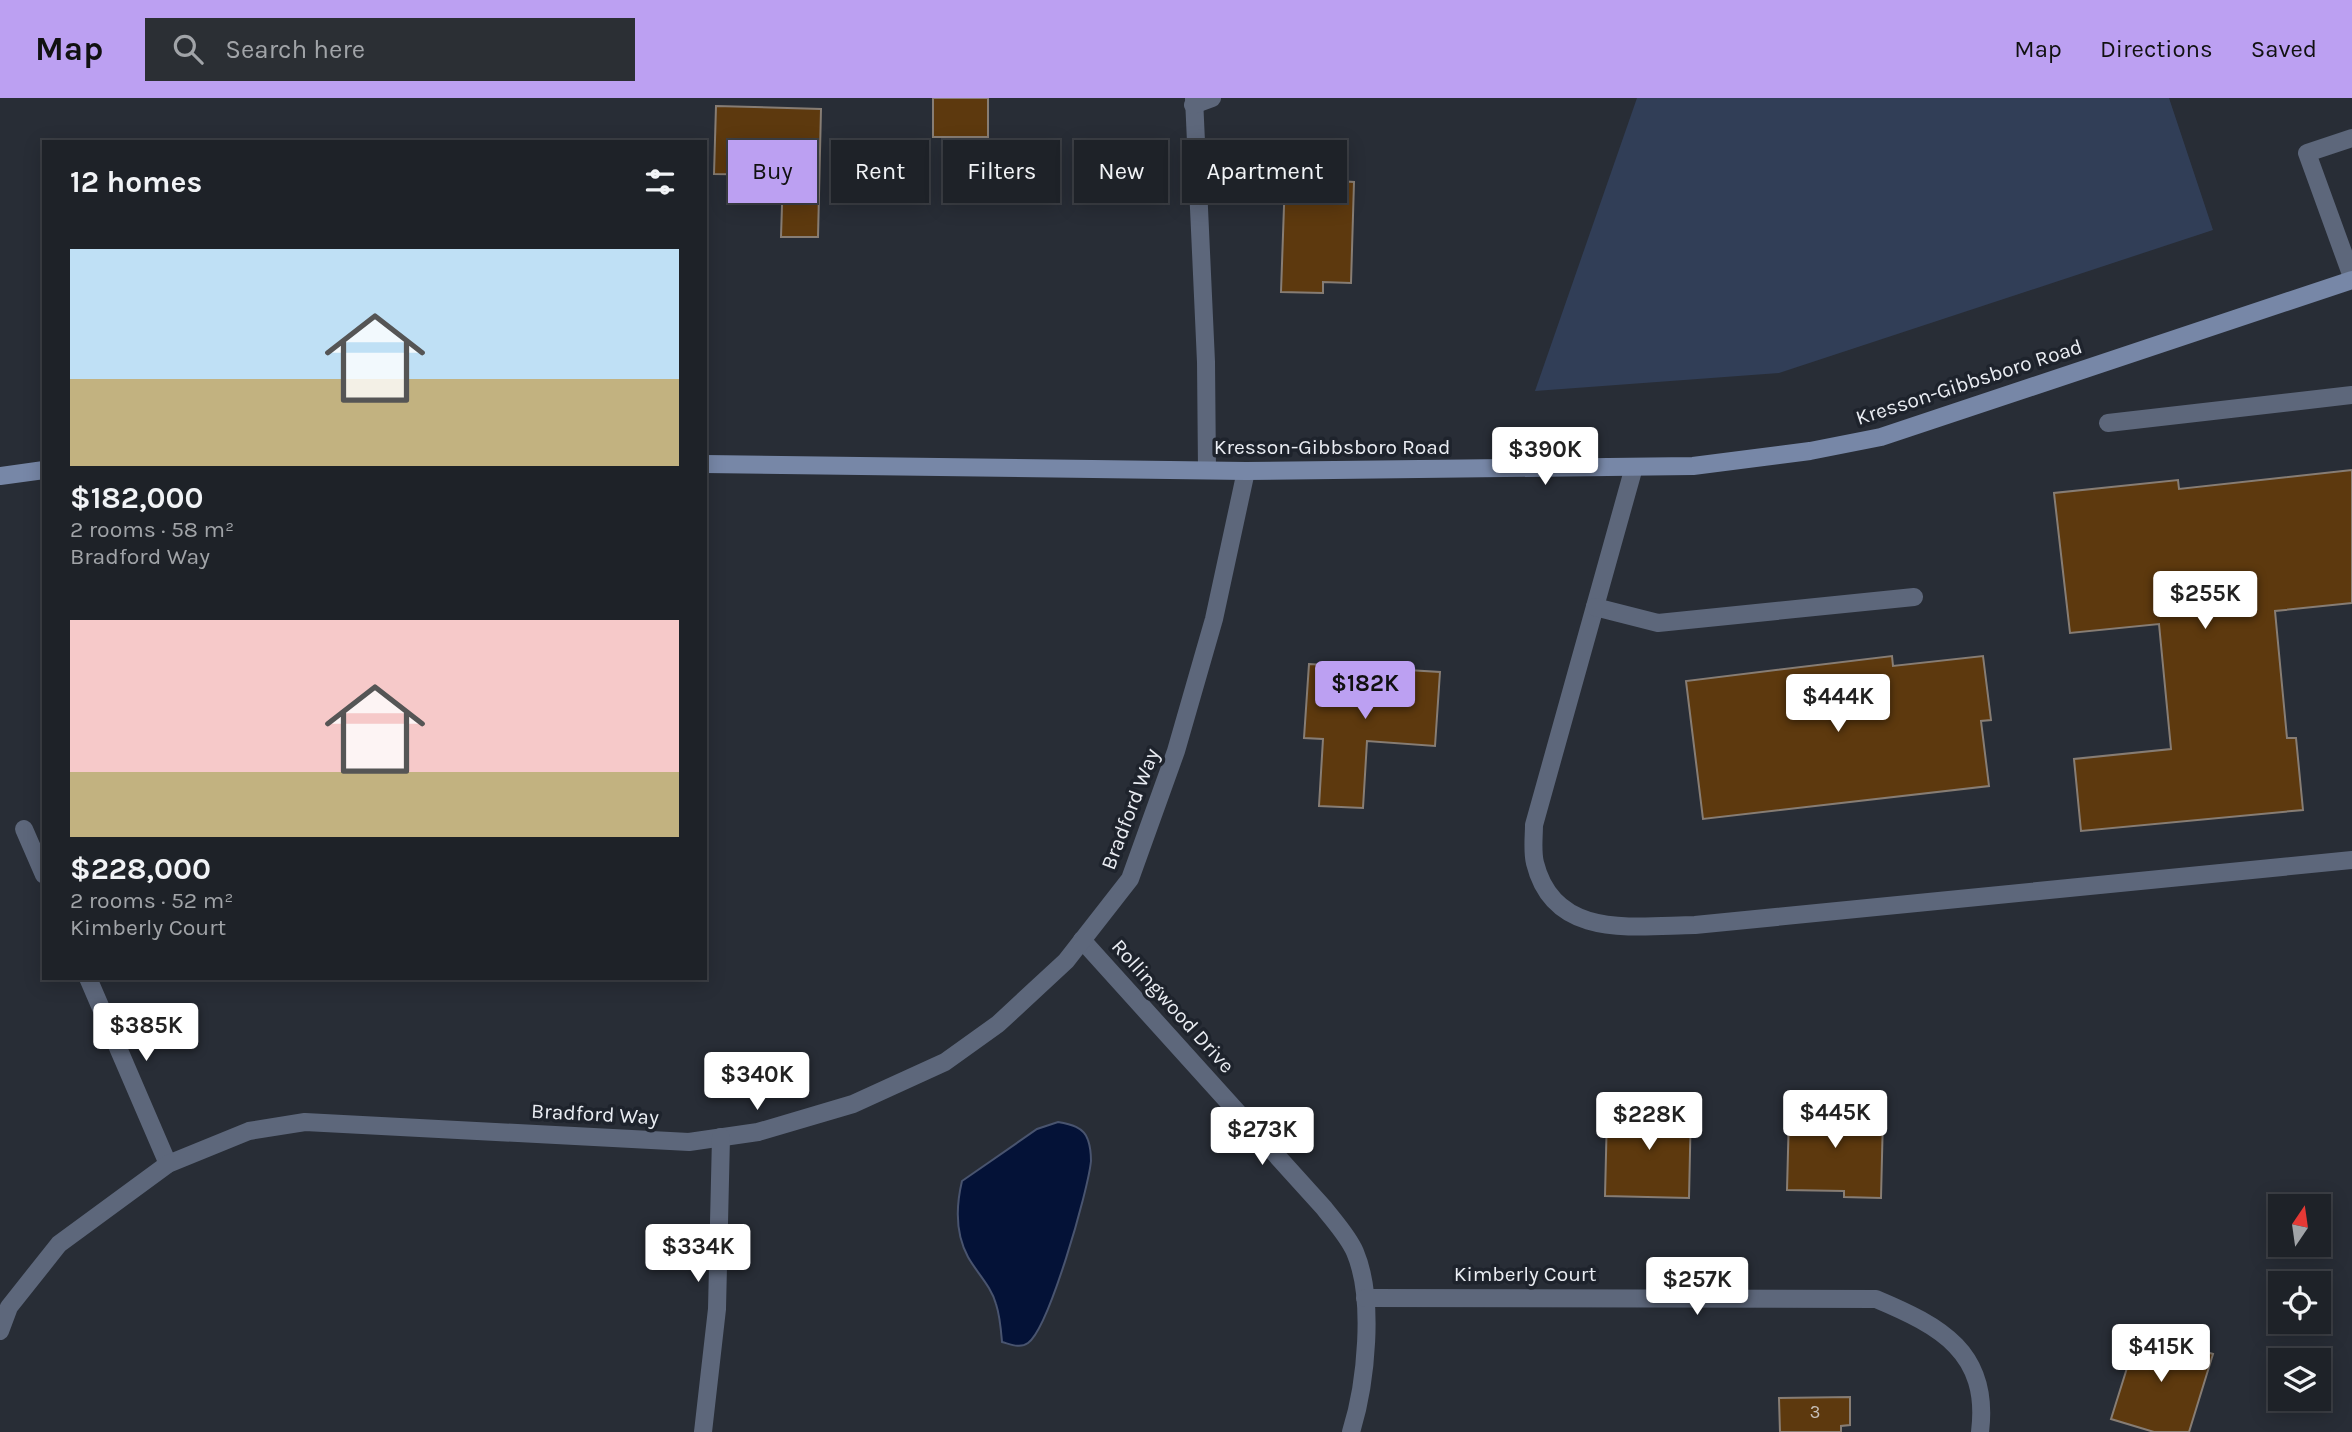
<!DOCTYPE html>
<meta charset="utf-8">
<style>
:root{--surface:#1e2228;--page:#2b2f34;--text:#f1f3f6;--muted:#a1a4a8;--line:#3c3f45;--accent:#bca0f2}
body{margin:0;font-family:Karla,sans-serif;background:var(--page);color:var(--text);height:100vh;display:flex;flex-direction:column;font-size:26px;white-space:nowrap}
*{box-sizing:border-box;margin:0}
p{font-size:23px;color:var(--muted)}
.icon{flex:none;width:38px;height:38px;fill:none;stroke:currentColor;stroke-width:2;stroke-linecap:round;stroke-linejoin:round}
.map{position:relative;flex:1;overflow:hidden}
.details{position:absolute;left:42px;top:42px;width:665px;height:840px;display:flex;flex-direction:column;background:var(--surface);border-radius:0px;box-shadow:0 4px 18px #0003,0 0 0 2px var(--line)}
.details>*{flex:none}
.top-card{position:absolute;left:728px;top:42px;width:665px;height:63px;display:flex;gap:14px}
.needle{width:46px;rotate:13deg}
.controls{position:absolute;left:2268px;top:1096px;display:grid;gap:14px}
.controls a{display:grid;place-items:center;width:63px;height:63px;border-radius:0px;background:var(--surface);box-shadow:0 4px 18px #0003,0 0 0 2px var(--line);font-size:35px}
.price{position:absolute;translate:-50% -60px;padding:0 16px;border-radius:7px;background:#fff;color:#222;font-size:23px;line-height:46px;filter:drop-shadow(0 2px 4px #0008)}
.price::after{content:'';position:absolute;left:50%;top:42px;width:21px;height:16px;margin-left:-10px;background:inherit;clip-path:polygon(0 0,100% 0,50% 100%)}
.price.active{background:var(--accent);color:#111}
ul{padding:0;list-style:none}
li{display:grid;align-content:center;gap:14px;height:371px;padding:0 28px}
li span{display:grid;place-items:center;height:217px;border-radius:0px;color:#555}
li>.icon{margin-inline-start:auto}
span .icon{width:126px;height:126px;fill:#fffc;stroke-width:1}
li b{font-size:30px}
h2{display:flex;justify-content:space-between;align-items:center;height:84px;padding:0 28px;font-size:30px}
.pill{padding:0 24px;border-radius:0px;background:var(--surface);box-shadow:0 4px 18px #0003,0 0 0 2px var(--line);font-size:24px;line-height:63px}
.pill.active{background:var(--accent);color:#111}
header{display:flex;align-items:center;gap:42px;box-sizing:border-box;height:98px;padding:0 35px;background:var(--accent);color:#111}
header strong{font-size:33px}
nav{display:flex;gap:38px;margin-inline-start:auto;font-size:24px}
.search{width:490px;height:63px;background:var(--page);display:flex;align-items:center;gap:18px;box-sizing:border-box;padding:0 24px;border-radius:0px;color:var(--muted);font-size:26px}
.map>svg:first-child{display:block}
.green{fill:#313e57}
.water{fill:#041237;stroke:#49546f;stroke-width:2}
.building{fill:#5d390e;stroke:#877d74;stroke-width:2}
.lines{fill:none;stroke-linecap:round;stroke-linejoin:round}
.lane{stroke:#5d677b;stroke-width:18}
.street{stroke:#5d677b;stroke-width:18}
.secondary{stroke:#7787a7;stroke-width:18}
.labels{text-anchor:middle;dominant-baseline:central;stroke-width:7;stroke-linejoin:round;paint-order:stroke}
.number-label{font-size:18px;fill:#c7c0ba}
.street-label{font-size:21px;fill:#eaedf3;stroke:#1e232c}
</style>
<header>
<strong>Map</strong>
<div class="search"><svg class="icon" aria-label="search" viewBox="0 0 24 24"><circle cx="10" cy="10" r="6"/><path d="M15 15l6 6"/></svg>Search here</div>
<nav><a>Map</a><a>Directions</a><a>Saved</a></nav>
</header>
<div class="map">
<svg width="2352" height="1334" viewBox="0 0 2352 1334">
<rect width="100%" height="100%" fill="#282d36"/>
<!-- green -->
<path class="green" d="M1637 0H2169L2213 132 1779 275 1535 293Z"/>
<!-- water -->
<path class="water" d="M1058 1024C1070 1026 1084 1029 1088 1042 1090 1048 1091 1057 1091 1063 1088 1093 1049 1230 1028 1245 1020 1251 1010 1246 1002 1244 1001 1232 1000 1218 996 1206 991 1188 977 1175 968 1159 955 1135 956 1108 962 1083L1037 1031Z"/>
<!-- building -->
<g class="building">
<rect x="933" y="0" width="55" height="39"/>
<path d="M716 8 821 11 818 139H781L783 77 714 76Z"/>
<path d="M1285 80 1354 84 1351 185 1323 184V195L1281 194Z"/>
<path d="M2352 372V505L2275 513 2287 640H2296L2303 712 2081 733 2074 661 2171 651 2159 526 2070 535 2054 395 2178 382 2179 391Z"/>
<path d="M1892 558 1893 568 1983 558 1991 622 1981 623 1989 688 1703 721 1686 583Z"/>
<path d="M1309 566 1440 574 1435 648 1367 643 1363 710 1319 708 1323 641 1304 640Z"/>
<path d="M1810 997 1844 999V1016L1883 1018 1881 1100 1844 1099V1093L1787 1092 1789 1016 1809 1017Z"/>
<path d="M1632 1006 1691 1008 1689 1100 1605 1098 1607 1016 1632 1017Z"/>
<path d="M2132 1231 2213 1256 2189 1334H2154L2111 1321 2127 1270 2121 1268Z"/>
<path d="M1850 1299V1327L1841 1328V1334H1780L1779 1300Z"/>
</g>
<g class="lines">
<!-- lane -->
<g class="lane">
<path d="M1194 0 1206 264 1207 372"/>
<path d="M1193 7 1212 0"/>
<path d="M2352 40 2307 55 2352 179"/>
<path d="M2108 325 2352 297"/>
<path d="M1634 369 1534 727C1534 738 1532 753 1535 765 1554 842 1633 828 1695 827L2352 762"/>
<path d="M1595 509 1658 525 1914 499"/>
</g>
<!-- street -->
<g class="street">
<path d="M24 731 44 777"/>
<path d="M1082 842 1324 1110C1334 1123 1348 1138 1355 1154 1375 1201 1366 1286 1351 1334"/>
<path d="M88 880 168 1066"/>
<path d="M1365 1200 1876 1201C1940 1228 1990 1254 1980 1334"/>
<path d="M0 1233 9 1209 59 1146 168 1066 249 1033 305 1024 689 1044 758 1034 853 1006 945 964 998 926 1066 863 1130 781 1176 653 1214 521 1246 373"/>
<path d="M703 1334 717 1211 721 1039"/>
</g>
<!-- secondary -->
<g class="secondary">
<path d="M705 366 1246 373 1693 368 1810 353 1881 339 2352 182"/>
<path d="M0 378 44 372"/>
</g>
</g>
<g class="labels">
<!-- number labels -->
<g class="number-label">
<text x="1815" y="1314">3</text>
</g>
<!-- street labels -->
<g class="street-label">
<text transform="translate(1969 284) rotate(-18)">Kresson-Gibbsboro Road</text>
<text x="1332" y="349">Kresson-Gibbsboro Road</text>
<text transform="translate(1130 711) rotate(-69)">Bradford Way</text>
<text transform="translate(1173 908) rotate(48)">Rollingwood Drive</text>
<text transform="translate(595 1016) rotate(3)">Bradford Way</text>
<text x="1525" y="1176">Kimberly Court</text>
</g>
</g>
</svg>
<div class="controls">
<a><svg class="needle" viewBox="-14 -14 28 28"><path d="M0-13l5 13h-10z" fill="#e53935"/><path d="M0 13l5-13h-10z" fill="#a1a4a8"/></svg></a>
<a><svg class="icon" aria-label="locate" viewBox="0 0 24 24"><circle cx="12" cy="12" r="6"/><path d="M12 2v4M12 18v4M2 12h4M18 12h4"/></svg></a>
<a><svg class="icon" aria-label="layers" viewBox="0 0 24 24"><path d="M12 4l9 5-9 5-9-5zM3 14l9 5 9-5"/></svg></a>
</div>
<b class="price" style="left:1545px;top:389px">$390K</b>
<b class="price" style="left:2205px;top:533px">$255K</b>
<b class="price active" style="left:1365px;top:623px">$182K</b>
<b class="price" style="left:1838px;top:636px">$444K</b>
<b class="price" style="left:146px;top:965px">$385K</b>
<b class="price" style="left:757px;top:1014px">$340K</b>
<b class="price" style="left:1835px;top:1052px">$445K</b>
<b class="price" style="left:1649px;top:1054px">$228K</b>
<b class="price" style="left:1262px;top:1069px">$273K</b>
<b class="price" style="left:698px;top:1186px">$334K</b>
<b class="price" style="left:1697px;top:1219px">$257K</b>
<b class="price" style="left:2161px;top:1286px">$415K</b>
<div class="top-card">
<a class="pill active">Buy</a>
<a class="pill">Rent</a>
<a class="pill">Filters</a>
<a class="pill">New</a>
<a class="pill">Apartment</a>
</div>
<section class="details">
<h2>12 homes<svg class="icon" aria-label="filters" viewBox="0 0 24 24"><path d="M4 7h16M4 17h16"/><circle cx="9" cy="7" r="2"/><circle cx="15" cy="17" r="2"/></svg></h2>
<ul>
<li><span style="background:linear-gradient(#bfe0f5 60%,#c2b280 0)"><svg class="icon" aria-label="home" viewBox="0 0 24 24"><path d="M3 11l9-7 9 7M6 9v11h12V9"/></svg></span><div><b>$182,000</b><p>2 rooms · 58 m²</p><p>Bradford Way</p></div></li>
<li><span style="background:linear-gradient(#f6c9c9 70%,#c2b280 0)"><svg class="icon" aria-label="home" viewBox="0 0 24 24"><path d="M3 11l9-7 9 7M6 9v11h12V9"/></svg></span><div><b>$228,000</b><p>2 rooms · 52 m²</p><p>Kimberly Court</p></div></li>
</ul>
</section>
</div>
